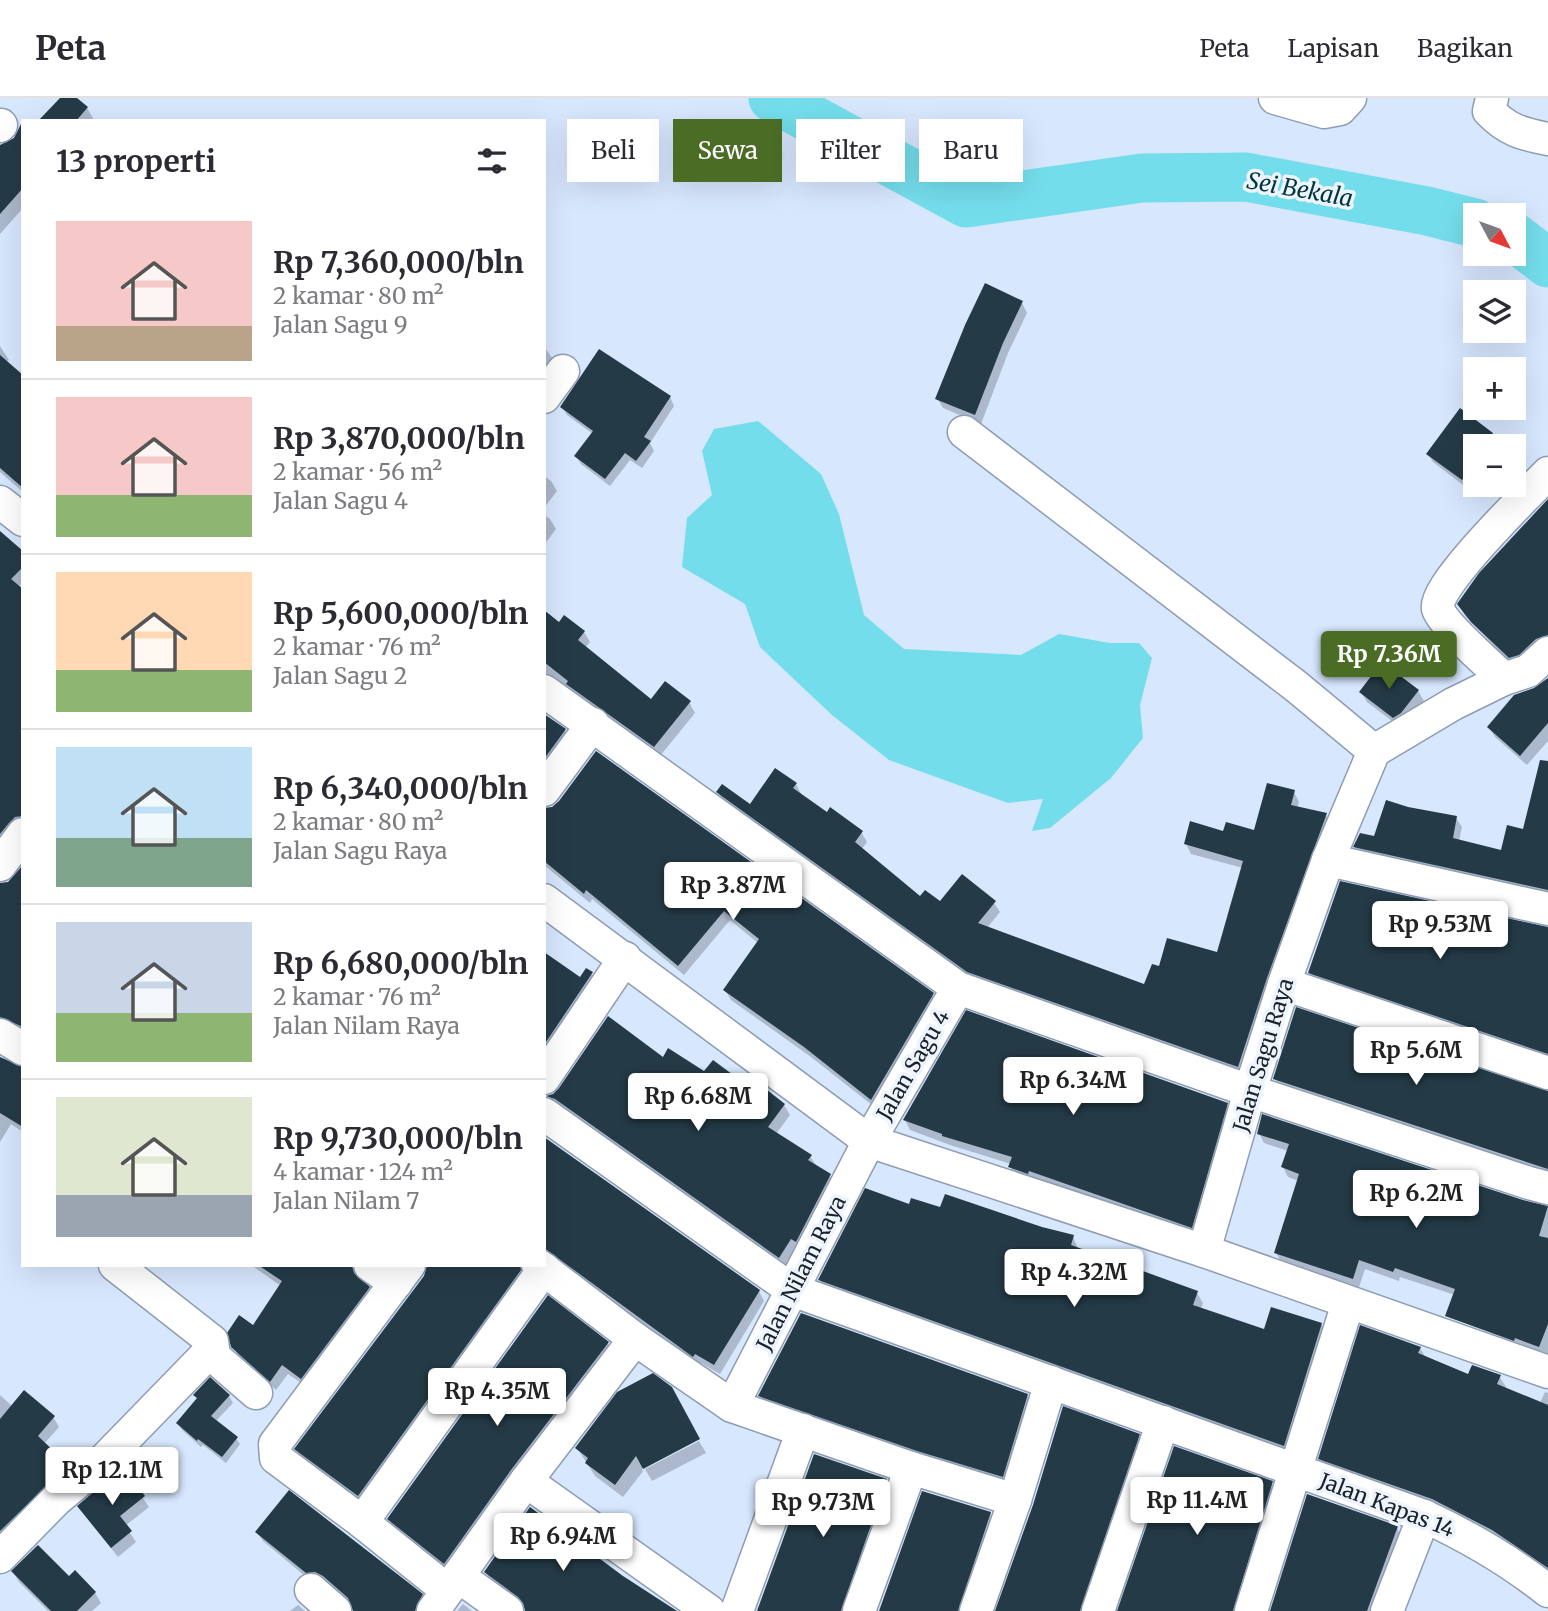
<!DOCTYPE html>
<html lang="id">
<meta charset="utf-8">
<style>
:root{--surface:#fff;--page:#f7f7f7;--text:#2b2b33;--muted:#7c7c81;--line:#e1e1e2;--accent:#4a6c24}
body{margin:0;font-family:Merriweather,serif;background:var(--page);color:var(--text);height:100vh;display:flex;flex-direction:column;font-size:26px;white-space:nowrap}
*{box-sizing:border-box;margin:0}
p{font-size:23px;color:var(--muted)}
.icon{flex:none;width:38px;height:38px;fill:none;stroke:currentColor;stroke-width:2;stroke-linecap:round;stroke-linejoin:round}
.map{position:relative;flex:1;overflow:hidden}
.panel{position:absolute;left:21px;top:21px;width:525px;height:1148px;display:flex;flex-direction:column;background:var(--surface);border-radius:0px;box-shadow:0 7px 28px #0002}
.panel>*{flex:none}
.guide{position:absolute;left:567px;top:21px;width:665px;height:63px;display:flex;gap:14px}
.needle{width:46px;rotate:131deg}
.fabs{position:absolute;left:1463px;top:105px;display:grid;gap:14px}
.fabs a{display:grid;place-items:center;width:63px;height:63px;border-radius:0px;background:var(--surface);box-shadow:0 7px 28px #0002;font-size:35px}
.price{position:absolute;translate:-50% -60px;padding:0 16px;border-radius:7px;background:#fff;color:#222;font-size:23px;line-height:46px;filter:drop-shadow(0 2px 4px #0008)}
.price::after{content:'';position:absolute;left:50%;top:42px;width:21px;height:16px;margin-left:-10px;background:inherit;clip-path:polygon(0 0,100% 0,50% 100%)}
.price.active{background:var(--accent);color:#fff}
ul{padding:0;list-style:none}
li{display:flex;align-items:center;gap:21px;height:175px;padding:0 35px}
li+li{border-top:2px solid var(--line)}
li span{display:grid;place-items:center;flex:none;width:196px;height:140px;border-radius:0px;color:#555}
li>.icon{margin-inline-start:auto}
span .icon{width:84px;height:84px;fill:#fffc;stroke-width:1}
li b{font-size:30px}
h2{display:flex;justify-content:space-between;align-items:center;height:84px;padding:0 35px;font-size:30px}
.pill{padding:0 24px;border-radius:0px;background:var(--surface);box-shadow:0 7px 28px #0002;font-size:24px;line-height:63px}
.pill.active{background:var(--accent);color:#fff}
header{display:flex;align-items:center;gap:42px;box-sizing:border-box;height:98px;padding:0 35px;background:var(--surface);border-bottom:2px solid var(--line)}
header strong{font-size:33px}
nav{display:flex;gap:38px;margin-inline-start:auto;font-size:24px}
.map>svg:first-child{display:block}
.water{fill:#74ddeb}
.shadow{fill:#0003}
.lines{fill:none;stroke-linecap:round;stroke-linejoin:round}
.river{stroke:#74ddeb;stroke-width:49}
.building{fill:#243b47}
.minor-casing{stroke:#8e9db2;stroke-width:35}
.minor{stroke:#fff;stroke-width:32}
.labels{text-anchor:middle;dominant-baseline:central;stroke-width:7;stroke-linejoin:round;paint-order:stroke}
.street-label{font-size:21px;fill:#1b2129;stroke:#edf4fd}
.water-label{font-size:23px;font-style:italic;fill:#00363c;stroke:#edf4fd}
</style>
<header>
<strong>Peta</strong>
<nav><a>Peta</a><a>Lapisan</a><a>Bagikan</a></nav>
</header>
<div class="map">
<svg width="1548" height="1513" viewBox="0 0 1548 1513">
<rect width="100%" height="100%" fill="#d7e7fe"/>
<!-- water -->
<path class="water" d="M758 323 821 376 839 416 864 517 904 551 1021 557 1059 536 1110 545H1139L1152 560 1140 607 1143 640 1111 680 1050 730 1032 733 1043 701 1008 705 889 662 832 617 760 549 745 506 682 469 687 420 712 397 702 353 714 331Z"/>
<!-- shadow -->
<g class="shadow">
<path d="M62 0H75L87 10 94 22 43 23Z"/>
<path d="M23 46V110L0 136V50Z"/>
<path d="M1022 205 1027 215 1008 255 981 326 943 310 937 300Z"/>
<path d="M0 248 9 262 6 265 23 279V394L0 374Z"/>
<path d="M544 248 552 260 544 270 549 278 544 286Z"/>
<path d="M670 299 674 308 650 345 654 353 642 370 630 362 610 388 581 366 576 358 593 336 567 317 562 309Z"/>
<path d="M1460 313 1492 337 1497 345 1495 348H1475V379L1467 390 1433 364 1428 356Z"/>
<path d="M544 378 551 383 557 393 544 410Z"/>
<path d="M1548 404V549L1516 570 1466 519 1459 508Z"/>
<path d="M544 417 550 421 556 431 544 447Z"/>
<path d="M0 435 23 455V484L18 489 23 494V729L0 753Z"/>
<path d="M544 515 560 526 584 534 590 544 585 550 652 603 689 604 695 615 660 658 544 586Z"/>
<path d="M1548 582V643L1527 667 1495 639 1489 629Z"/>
<path d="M1418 593 1424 603 1407 625 1400 629 1367 604 1361 594Z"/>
<path d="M544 618 565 633 571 643 544 678Z"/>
<path d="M796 686 801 696 827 716 861 734 867 744 861 752 921 800 940 806 994 805 1000 814 987 830 1145 888 1160 870 1218 857 1243 770 1191 756 1186 746 1225 735 1255 734 1294 694 1299 704 1297 711 1326 717 1331 726 1244 978 974 883 724 704 718 694 751 708Z"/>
<path d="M1548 705V800L1361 758 1355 749 1375 740 1407 711 1456 720 1462 729 1459 743 1503 754Z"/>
<path d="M544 711 932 896 938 907 877 1011 811 959 731 902 725 892 758 845 730 822 684 877 592 801 590 805 544 767Z"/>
<path d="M23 770V934L0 930V787L9 785Z"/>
<path d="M1548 831V963L1315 884 1309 874Z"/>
<path d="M544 856 580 882 592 876 597 885 544 964Z"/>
<path d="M0 961 23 971V1034L11 1026 0 1044Z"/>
<path d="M663 962 744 988 784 1007 790 1017 776 1036 810 1058 817 1069 830 1078 835 1088 785 1169 553 1007 549 999Z"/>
<path d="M1275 981 1548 994V1078L1281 991Z"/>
<path d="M1226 1006 1232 1016 1197 1139 1016 1079 1010 1069 1011 1066 950 1047 910 1032 905 1022Z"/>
<path d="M1259 1035 1548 1109V1257L1455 1221V1197L1400 1179 1399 1183 1365 1171 1359 1189 1282 1165 1276 1155 1299 1083 1288 1079 1283 1069 1288 1053 1264 1045Z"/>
<path d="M544 1041 759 1193 764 1203 720 1276 701 1265 699 1267 544 1159Z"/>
<path d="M910 1108 941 1112 1073 1138 1078 1151 1197 1195 1203 1205 1201 1211 1266 1233 1321 1226 1327 1237 1289 1358 826 1192 820 1182Z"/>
<path d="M251 1167H360L357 1180 368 1190 374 1200 307 1289 288 1276 276 1292 239 1259 233 1248 253 1229 281 1188Z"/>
<path d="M429 1167H528L364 1407 302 1361 296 1351 425 1179Z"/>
<path d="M548 1200 608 1246 613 1255 450 1474 394 1430 389 1421Z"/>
<path d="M1420 1250 1426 1260 1469 1278H1499L1506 1289 1505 1291 1540 1305 1545 1294 1548 1295V1476L1326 1371 1320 1360Z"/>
<path d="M210 1282 229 1298 233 1305 215 1324 236 1340 240 1346 226 1365 203 1347 201 1349 182 1332 178 1325 198 1302 195 1297Z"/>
<path d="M0 1297 13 1309 53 1319 59 1329 44 1346 60 1361 66 1370 62 1375 66 1383 0 1448Z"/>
<path d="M1027 1297 1033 1307 1008 1388 766 1307 760 1298Z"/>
<path d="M1138 1337 1144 1347 1087 1513H997Z"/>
<path d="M698 1340 642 1369V1373L644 1372 623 1399 595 1378 577 1350Z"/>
<path d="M699 1343 706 1355 652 1383 645 1371Z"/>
<path d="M123 1371 149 1409 125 1428 136 1444 118 1459 79 1409Z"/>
<path d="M886 1383 892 1392 848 1513H758Z"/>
<path d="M1271 1385 1277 1395 1240 1513H1119Z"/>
<path d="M990 1415 996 1425 965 1513H880Z"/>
<path d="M1397 1430 1402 1439 1375 1513H1272Z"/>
<path d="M257 1434 421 1497 427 1507 424 1513H355L330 1488 322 1483 312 1484 263 1443Z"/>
<path d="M13 1474 69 1481 95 1495 101 1505 92 1513H48L19 1484Z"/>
<path d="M486 1474 622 1480 674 1513H527L525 1508 491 1483Z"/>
<path d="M463 1506 472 1513H457Z"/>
<path d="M298 1507 305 1513H290Z"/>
</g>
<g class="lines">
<!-- river -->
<g class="river">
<path d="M773 0 966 105 1142 80 1246 79 1427 113 1475 125"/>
<path d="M1514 139 1548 165"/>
</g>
</g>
<!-- building -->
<g class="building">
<path d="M60 0H77L88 9 76 23H38Z"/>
<path d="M23 22V90L0 116V47L14 40Z"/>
<path d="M985 185 1023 203 1003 245 975 317 935 301 965 227Z"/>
<path d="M599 251 671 298 644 339 651 343 636 363 625 355 605 381 574 358 593 333 560 309Z"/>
<path d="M0 257 23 277V390L0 370Z"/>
<path d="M1460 310 1493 335 1485 348H1475V365L1462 382 1426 356Z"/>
<path d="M1548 401V537L1536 541 1519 557 1509 560 1471 524 1457 506 1479 475Z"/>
<path d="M0 433 23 453V469L11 481 23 491V718L15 719 9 725 0 736Z"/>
<path d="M544 512 559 524 564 517 585 533 578 542 651 601 665 583 691 603 654 649 566 586 568 583 544 564Z"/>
<path d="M1382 564 1419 592 1401 615 1393 620 1359 594Z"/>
<path d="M1548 580V625L1520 658 1487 629 1514 597 1534 590Z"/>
<path d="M544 616 566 631 544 661Z"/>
<path d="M596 653 934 895 871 1002 804 949 723 892 759 841 724 813 678 868 586 792 584 796 544 763V710L552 709 559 703Z"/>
<path d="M1540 662 1548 663V792L1353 749 1360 735 1374 738 1386 702 1408 709 1457 718 1453 740 1501 752 1507 727 1523 731Z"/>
<path d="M775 670 797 685 793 690 827 714 830 709 863 733 855 744 920 798 925 792 940 803 962 776 996 803 978 825 1144 886 1152 866 1159 868 1167 840 1217 854 1243 763 1184 746 1190 723 1223 733 1226 724 1254 732 1267 685 1295 692 1291 707 1327 715 1267 880 1238 969 967 874 716 694 722 686 750 706Z"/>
<path d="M23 767V929L0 919V785L8 784Z"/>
<path d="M1340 783 1548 829V956L1308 875Z"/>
<path d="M544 854 580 879 586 870 593 874 544 947Z"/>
<path d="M1296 909 1548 993V1071L1273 981Z"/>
<path d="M966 912 1228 1005 1192 1130 1029 1073 1028 1076 1008 1069 1012 1059 942 1038V1036L903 1022Z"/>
<path d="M608 918 663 959 668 950 704 973 713 962 744 985 749 978 785 1006 768 1029 812 1057 808 1062 831 1076 796 1144 791 1141 779 1160 555 1001 546 998 553 996 559 990Z"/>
<path d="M0 959 23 969V1029L0 1015Z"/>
<path d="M1262 1016 1523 1102 1548 1108 1539 1138 1548 1140V1226L1539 1249 1515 1240 1514 1243 1445 1218 1455 1191 1395 1170 1393 1174 1359 1162 1353 1181 1274 1155 1299 1076 1281 1069 1289 1046 1257 1036Z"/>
<path d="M544 1039 760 1192 714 1267 695 1256 693 1259 544 1150Z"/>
<path d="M865 1090 909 1106 911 1100 940 1109 945 1096 1042 1129 1074 1137 1071 1147 1198 1193 1193 1207 1264 1231 1271 1209 1322 1225 1284 1348 818 1182Z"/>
<path d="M258 1167H352L354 1175 370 1189 301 1281 282 1267 270 1284 231 1249 227 1235 239 1217 253 1227 282 1183Z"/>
<path d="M427 1167H520L521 1172 358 1398 294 1351 424 1178Z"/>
<path d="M548 1197 609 1244 511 1372 444 1466 387 1421Z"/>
<path d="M801 1215 1028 1296 1003 1379 917 1353 758 1298Z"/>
<path d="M1360 1227 1421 1249 1418 1255 1468 1276 1472 1267 1501 1277 1497 1286 1548 1307V1470L1492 1432 1432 1401 1318 1361Z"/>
<path d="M653 1275 672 1289 700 1341 643 1371 636 1358 615 1387 585 1365 588 1360 575 1350 617 1294Z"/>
<path d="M210 1279 230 1297 211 1318 238 1339 222 1359 198 1341 197 1343 176 1325 197 1300 193 1297Z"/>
<path d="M24 1292 55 1318 38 1338 61 1360 56 1366 62 1373 0 1433V1321Z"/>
<path d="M1063 1308 1140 1336 1080 1513H995L1033 1407Z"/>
<path d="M1174 1348 1273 1383 1233 1513H1117Z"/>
<path d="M814 1356 887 1381 841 1513H757Z"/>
<path d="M123 1369 145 1398 120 1418 132 1433 111 1450 77 1408Z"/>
<path d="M289 1392 423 1496 415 1513H353L348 1500 323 1478 315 1474 306 1475 255 1434Z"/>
<path d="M922 1393 991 1414 958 1513H879Z"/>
<path d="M1307 1396 1398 1428 1367 1513H1270Z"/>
<path d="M530 1409 623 1478 677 1513H525L523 1505 518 1499 484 1474Z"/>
<path d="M38 1447 69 1478 75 1472 96 1494 77 1513H51L11 1473Z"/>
</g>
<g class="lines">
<!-- minor casing -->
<g class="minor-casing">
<g id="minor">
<path d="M1275 0 1324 14 1340 11 1350 0"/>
<path d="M1492 0 1489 13C1507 32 1522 36 1548 41"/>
<path d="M0 28 1 27"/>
<path d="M544 299 563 273"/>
<path d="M964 334 1297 589 1374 653"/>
<path d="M0 404 23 422"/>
<path d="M1504 581C1489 566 1444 528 1438 511 1431 490 1530 394 1548 375"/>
<path d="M544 593 958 890 1250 993 1529 1085 1548 1090"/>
<path d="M544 692 593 626"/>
<path d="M1328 762 1548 811"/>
<path d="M0 767 23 736"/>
<path d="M544 802 869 1043 1204 1153 1548 1274"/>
<path d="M1284 886 1548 975"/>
<path d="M0 937 23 951"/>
<path d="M544 980 625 860"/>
<path d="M544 1016 792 1192 1424 1418C1469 1439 1509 1462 1548 1493"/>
<path d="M1204 1153 1250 993 1284 886 1328 762 1374 653 1453 606 1504 581 1528 573 1548 555"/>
<path d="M370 1167 396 1185"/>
<path d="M409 1167 275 1346 276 1360 362 1424 447 1492"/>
<path d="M538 1167 635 1241 732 1308 911 1370 1015 1402"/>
<path d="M210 1255 256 1295"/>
<path d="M732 1308 869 1043 958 890"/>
<path d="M526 1383 709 1513"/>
<path d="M362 1424 544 1171"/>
<path d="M0 1459 56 1402 105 1361 213 1250 212 1243 115 1167"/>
<path d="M458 1478 507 1513"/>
<path d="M311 1492 335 1513"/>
<path d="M433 1513 526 1383 635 1241"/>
<path d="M737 1513 803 1332"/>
<path d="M859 1513 911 1370"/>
<path d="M976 1513 1015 1402 1051 1284"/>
<path d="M1098 1513 1163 1324"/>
<path d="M1251 1513 1348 1205"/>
<path d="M1387 1513 1424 1418"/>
</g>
</g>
<!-- minor -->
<use href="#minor" class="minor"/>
</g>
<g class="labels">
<!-- street labels -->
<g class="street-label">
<text transform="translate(1263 957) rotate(-73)">Jalan Sagu Raya</text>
<text transform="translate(913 967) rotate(-60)">Jalan Sagu 4</text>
<text transform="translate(801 1175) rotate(-63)">Jalan Nilam Raya</text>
<text transform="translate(1387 1407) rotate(21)">Jalan Kapas 14</text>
</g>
<!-- water labels -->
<g class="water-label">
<text transform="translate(1300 91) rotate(10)">Sei Bekala</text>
</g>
</g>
</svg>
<div class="fabs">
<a><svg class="needle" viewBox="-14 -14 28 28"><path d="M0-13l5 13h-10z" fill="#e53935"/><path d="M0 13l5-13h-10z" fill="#7c7c81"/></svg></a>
<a><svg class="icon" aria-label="layers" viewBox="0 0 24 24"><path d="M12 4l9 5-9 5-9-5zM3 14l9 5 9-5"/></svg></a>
<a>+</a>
<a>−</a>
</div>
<b class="price active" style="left:1389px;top:593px">Rp 7.36M</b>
<b class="price" style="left:733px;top:824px">Rp 3.87M</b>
<b class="price" style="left:1440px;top:863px">Rp 9.53M</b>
<b class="price" style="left:1416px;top:989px">Rp 5.6M</b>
<b class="price" style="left:1073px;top:1019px">Rp 6.34M</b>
<b class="price" style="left:698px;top:1035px">Rp 6.68M</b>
<b class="price" style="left:1416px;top:1132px">Rp 6.2M</b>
<b class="price" style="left:1074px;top:1211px">Rp 4.32M</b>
<b class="price" style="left:497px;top:1330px">Rp 4.35M</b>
<b class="price" style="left:112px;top:1409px">Rp 12.1M</b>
<b class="price" style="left:1197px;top:1439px">Rp 11.4M</b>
<b class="price" style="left:823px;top:1441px">Rp 9.73M</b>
<b class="price" style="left:563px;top:1475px">Rp 6.94M</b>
<div class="guide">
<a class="pill">Beli</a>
<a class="pill active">Sewa</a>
<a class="pill">Filter</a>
<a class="pill">Baru</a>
</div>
<section class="panel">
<h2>13 properti<svg class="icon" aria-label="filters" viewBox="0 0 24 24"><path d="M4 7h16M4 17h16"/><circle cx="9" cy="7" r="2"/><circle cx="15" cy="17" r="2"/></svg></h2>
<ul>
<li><span style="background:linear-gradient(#f6c9c9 75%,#b9a48a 0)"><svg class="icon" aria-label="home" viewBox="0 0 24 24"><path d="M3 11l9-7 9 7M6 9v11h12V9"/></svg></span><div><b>Rp 7,360,000/bln</b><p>2 kamar · 80 m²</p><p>Jalan Sagu 9</p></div></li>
<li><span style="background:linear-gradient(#f6c9c9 70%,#8fb573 0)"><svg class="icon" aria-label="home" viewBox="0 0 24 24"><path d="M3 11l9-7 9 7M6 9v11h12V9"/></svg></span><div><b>Rp 3,870,000/bln</b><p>2 kamar · 56 m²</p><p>Jalan Sagu 4</p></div></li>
<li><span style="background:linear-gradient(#ffd9b3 70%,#8fb573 0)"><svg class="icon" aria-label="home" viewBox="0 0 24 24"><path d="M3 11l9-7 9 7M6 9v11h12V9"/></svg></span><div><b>Rp 5,600,000/bln</b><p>2 kamar · 76 m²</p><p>Jalan Sagu 2</p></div></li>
<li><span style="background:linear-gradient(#bfe0f5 65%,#7fa58c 0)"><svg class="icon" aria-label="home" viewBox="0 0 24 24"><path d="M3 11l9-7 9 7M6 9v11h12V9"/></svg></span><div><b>Rp 6,340,000/bln</b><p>2 kamar · 80 m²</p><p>Jalan Sagu Raya</p></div></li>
<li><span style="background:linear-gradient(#c9d6e8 65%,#8fb573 0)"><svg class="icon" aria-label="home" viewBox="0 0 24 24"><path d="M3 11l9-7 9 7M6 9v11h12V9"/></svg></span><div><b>Rp 6,680,000/bln</b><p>2 kamar · 76 m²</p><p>Jalan Nilam Raya</p></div></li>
<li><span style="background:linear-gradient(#dfe7d0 70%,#9aa5b1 0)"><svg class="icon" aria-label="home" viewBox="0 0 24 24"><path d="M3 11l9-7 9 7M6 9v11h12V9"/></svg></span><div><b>Rp 9,730,000/bln</b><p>4 kamar · 124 m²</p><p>Jalan Nilam 7</p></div></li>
</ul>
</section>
</div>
